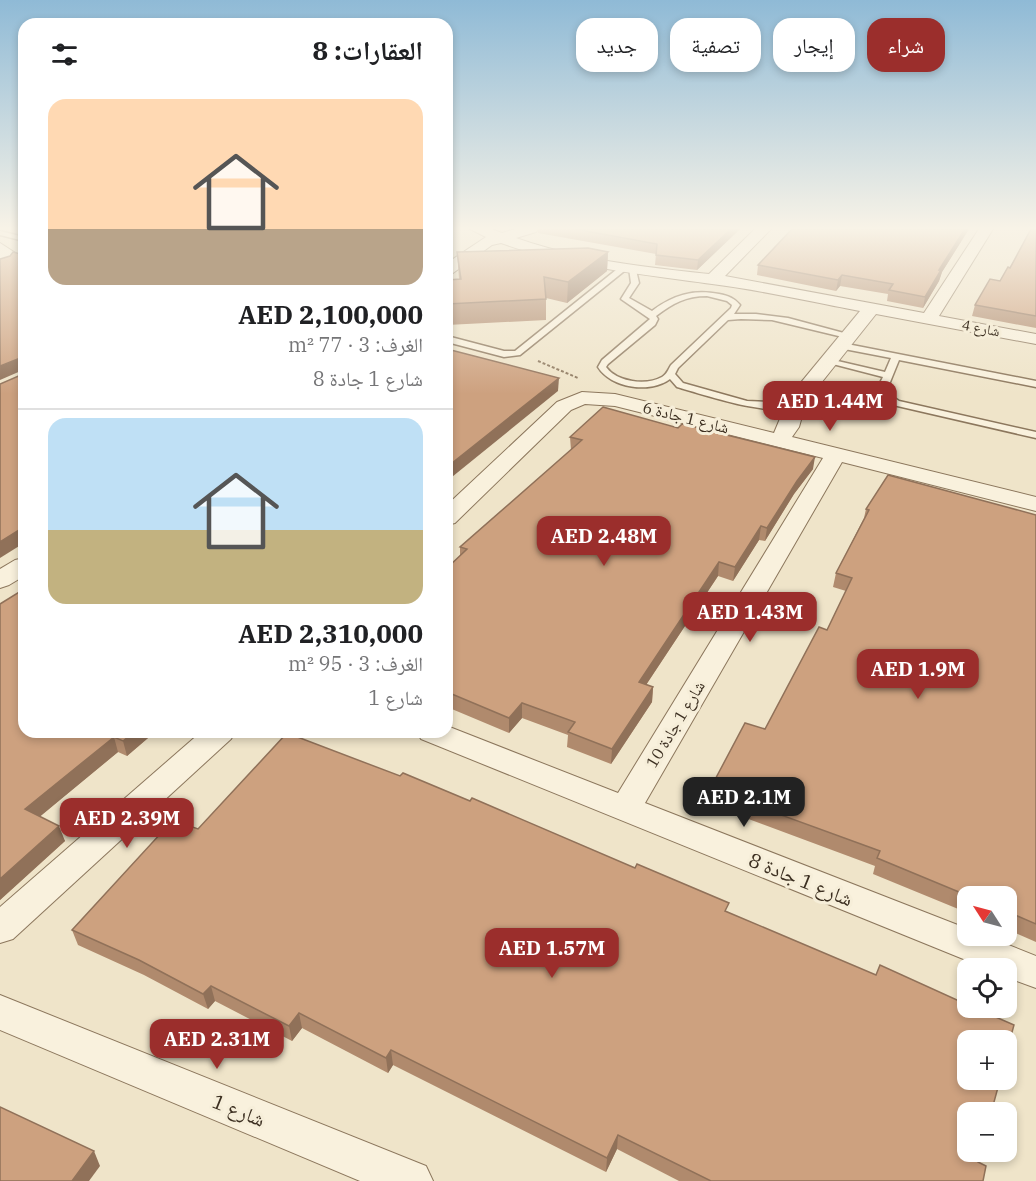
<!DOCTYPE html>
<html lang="ar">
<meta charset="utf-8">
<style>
:root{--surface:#fff;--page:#f6f6f6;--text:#202124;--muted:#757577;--line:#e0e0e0;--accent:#9b2e2c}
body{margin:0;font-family:"IBM Plex Serif","Noto Naskh Arabic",serif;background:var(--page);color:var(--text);direction:rtl;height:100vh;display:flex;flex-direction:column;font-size:22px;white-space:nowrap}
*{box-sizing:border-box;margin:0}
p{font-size:20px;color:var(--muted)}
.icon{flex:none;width:33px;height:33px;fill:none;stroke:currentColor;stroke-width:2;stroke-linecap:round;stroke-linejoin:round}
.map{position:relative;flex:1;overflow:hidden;direction:ltr}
.sheet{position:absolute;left:18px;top:18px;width:435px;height:720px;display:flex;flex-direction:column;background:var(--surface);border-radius:18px;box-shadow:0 3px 9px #0003;direction:rtl}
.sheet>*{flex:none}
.banner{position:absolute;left:471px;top:18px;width:474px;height:54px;direction:rtl;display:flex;gap:12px}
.needle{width:39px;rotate:306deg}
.fabs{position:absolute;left:957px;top:886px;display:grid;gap:12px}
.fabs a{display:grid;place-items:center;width:60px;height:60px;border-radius:12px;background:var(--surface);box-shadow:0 3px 9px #0003;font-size:30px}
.price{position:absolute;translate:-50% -51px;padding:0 14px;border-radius:12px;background:var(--accent);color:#fff;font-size:20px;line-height:39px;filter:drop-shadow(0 2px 3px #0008)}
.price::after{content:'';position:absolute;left:50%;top:36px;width:18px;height:14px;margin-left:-9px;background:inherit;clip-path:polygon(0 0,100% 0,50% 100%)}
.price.current{background:#222;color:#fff}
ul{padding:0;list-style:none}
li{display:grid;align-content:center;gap:12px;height:318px;padding:0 30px}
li+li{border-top:2px solid var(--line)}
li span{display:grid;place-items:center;height:186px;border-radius:18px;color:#555}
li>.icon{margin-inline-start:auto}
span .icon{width:108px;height:108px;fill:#fffc;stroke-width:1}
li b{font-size:26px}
h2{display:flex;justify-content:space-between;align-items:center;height:72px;padding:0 30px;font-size:26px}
.chip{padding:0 21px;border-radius:18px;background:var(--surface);box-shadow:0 3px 9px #0003;font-size:21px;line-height:54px}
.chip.current{background:var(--accent);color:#fff}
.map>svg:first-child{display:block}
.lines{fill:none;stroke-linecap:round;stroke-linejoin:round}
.lane-casing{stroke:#8c775d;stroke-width:3}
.street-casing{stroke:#8c775d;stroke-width:2}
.path{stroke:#8c775d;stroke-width:2;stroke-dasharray:3 2;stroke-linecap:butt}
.lane{fill:#f9f1dd;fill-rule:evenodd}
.street{fill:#f9f1dd;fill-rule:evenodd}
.wall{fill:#b08a6d}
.shaded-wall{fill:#907159}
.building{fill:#cda17f;stroke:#907159;stroke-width:1.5}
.labels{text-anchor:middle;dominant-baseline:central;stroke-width:6;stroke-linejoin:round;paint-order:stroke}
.far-street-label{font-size:14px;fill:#3c2f21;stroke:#f6eed9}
.street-label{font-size:16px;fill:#3c2f21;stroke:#f6eed9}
.near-street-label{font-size:20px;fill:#3c2f21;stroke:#f6eed9}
</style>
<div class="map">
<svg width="1036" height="1181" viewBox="0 0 1036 1181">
<rect width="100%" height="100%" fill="#efe4c9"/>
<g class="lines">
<!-- lane casing -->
<g class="lane-casing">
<g id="lane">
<path d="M0 231 24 237V241L0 235Z"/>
<path d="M621 266 628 268 520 355 504 357 447 342V336L504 351H515Z"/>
<path d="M629 268 636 270 639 283 629 298 652 311C673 295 693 289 719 294 729 296 734 298 740 305L734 314H756L788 318 855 336 851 339 772 320 741 319 728 320 678 368 675 374 683 383 747 401 797 403 799 405C777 420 702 394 677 387L670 379C650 394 611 388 598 367L602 360 650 319 621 299 631 283ZM707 296 727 301 732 305 731 308 671 365C668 370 667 374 662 377 646 386 617 382 606 367L608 364 655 325 658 319 656 316C673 303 686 296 707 296Z"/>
<path d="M842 343 1036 381V387L899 360 888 387 893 397 899 401 1036 432V438L893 405 886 401 878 387 883 377 825 362 829 359 885 372 891 358 839 348V344Z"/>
</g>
</g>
<!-- street casing -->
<g class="street-casing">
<g id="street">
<path d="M470 229H491L502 233 515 229H538L536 232 516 238C577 260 645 267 709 274L755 229H771L725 276 924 313 979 229H993L939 316 1036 334V344L876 314 806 402 799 427 792 437 1036 497V511L842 462 645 803 968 929V936H986L1036 956V988L1006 977V969H988L421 739 417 732H447V726L618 793 823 458 615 406 585 404 571 410 455 523 447 525V505L557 402 582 392 615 394 774 433 789 397 860 311C811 302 761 290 712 284 641 274 568 267 501 243L492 245 453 273 447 275V263L486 237Z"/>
<path d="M0 243 17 254 12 264 0 269Z"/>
<path d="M24 558V576L9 585 0 588V569L15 560Z"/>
<path d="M201 732H235L231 739 13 939 0 943V907Z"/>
<path d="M0 995 426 1166 433 1181H360L0 1030Z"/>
</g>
</g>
<!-- path -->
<path class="path" d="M538 361 578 378"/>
<!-- lane -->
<use href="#lane" class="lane"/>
<!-- street -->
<use href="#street" class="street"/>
</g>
<!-- wall -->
<g class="wall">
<path d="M538 229H740L697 270 655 265 656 254 538 233Z"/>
<path d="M792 229H969L942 272 939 281 923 308 887 301 888 294 840 286 836 291 757 275 758 265Z"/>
<path d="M1036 229V328L972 316 975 305 1000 281Z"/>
<path d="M457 252H608L607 271 567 303 546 298V320L447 325V280L459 279Z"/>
<path d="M570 437 813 469 794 494 765 541 759 540 733 581 718 576 646 685 653 687 652 702 611 764 567 747 568 735 522 718 509 733 447 707V568L460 556V547L571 450Z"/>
<path d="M866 509 1036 515V942L1006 929V897H968V913L873 874 875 866 708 804 710 789 765 729 827 630 846 591 833 587 836 573 864 518Z"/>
<path d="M0 604 24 732H155L127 756 118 752 40 816 65 841 0 900Z"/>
<path d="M198 829 728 912 978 1162 983 1181H679L617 1149 606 1172 393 1065 388 1073 302 1028 292 1041 215 1001 208 1009 144 975 78 945 72 930Z"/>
</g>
<!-- shaded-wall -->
<g class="shaded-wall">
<path d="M731 229H740L697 270 698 260Z"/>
<path d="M965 229H969L942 272 939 281 923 308 925 297 944 262Z"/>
<path d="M608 252 607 271 567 303 568 282Z"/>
<path d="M842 275 840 286 836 291 838 280Z"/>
<path d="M20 358 23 370 0 380V366Z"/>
<path d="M559 378 558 391 447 481V467Z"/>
<path d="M815 457 813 469 794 494 765 541 767 528 797 481Z"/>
<path d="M761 526 759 540 733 581 735 567Z"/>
<path d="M24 527V543L0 558V542Z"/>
<path d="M719 562 718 576 638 697 639 682Z"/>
<path d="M653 687 652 702 611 764 612 749Z"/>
<path d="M522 703V718L509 733V718Z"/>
<path d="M134 732H155L127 756 123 741Z"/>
<path d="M114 737 118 752 31 824 25 809Z"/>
<path d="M59 826 65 841 0 900V879Z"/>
<path d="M211 986 215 1001 208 1009 203 994Z"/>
<path d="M299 1013 302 1028 292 1041 289 1026Z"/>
<path d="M391 1050 393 1065 388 1073 386 1058Z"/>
<path d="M618 1135 617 1149 606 1172 607 1158Z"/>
<path d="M94 1151 100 1166 89 1181H72Z"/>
</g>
<!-- building -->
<g class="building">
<path d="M575 229H731L698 260 656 255 657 244Z"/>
<path d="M792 229H965L944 262 939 270H941L925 297 889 290 893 284 842 275 838 280 758 265Z"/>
<path d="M1031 229H1036V316L975 305 990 279 1000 281 1008 267 1010 268Z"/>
<path d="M588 248 608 252 568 282 544 277 546 299 447 304V280L461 279 457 252Z"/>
<path d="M13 252 24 255V527L0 542V384L21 375 23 360 20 358 0 366V259L10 256Z"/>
<path d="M447 349 559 378 447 467Z"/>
<path d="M603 407 678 428 682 424 815 457 797 481 767 528 761 526 735 567 719 562 639 682 653 687 612 749 568 732 575 722 522 703 509 718 447 692V568L467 549 460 547 582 440 570 437Z"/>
<path d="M888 475 1036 515V924L1006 911V897H971L877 858 880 851 710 789 745 723 765 729 819 627 827 630 852 578 836 573 869 510 866 509Z"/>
<path d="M24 589V732H134L123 741 114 737 25 809 59 826 0 879V604Z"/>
<path d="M287 733 400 776 403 773 470 801 472 798 635 868 637 864 729 903 725 911 876 975 880 965 968 1005V1008H975L1014 1025 1006 1054V1041H968V1080H1000L991 1113H968V1152H980L978 1162 986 1166 983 1181H711L618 1135 607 1158 391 1050 386 1058 299 1013 289 1026 211 986 203 994 139 960 72 930 173 820 198 829Z"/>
<path d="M0 1107 94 1151 72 1181H0Z"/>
</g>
<!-- sky -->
<linearGradient id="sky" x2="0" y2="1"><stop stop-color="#8fbad6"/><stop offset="0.58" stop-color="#f8f3e7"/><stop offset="1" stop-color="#f8f3e7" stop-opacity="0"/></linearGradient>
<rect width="1036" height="394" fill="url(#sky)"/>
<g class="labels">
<!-- far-street labels -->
<g class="far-street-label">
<text transform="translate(981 328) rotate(11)">شارع 4</text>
</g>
<!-- street labels -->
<g class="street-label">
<text transform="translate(686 417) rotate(14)">شارع 1 جادة 6</text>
<text transform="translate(675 724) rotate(-59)">شارع 1 جادة 10</text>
</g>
<!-- near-street labels -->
<g class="near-street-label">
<text transform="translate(801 879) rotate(22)">شارع 1 جادة 8</text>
<text transform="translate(239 1110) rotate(22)">شارع 1</text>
</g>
</g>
</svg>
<div class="fabs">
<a><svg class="needle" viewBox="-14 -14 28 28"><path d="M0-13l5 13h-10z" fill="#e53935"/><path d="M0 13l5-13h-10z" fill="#757577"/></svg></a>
<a><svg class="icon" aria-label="locate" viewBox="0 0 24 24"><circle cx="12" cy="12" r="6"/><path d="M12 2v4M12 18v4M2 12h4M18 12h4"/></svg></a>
<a>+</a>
<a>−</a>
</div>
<b class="price" style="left:830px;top:432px">AED 1.44M</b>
<b class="price" style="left:604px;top:567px">AED 2.48M</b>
<b class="price" style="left:750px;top:643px">AED 1.43M</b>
<b class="price" style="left:918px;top:700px">AED 1.9M</b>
<b class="price current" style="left:744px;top:828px">AED 2.1M</b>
<b class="price" style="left:127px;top:849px">AED 2.39M</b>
<b class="price" style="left:552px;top:979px">AED 1.57M</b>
<b class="price" style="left:217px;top:1070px">AED 2.31M</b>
<div class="banner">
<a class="chip current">شراء</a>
<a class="chip">إيجار</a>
<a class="chip">تصفية</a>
<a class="chip">جديد</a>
</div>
<section class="sheet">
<h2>العقارات: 8<svg class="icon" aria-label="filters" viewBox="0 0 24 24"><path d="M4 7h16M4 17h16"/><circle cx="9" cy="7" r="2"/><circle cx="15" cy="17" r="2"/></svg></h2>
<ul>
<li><span style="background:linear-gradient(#ffd9b3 70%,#b9a48a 0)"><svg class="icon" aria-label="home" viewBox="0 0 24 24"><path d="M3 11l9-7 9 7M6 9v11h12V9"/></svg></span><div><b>AED 2,100,000</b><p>الغرف: 3 · 77 m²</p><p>شارع 1 جادة 8</p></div></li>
<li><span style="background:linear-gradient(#bfe0f5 60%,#c2b280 0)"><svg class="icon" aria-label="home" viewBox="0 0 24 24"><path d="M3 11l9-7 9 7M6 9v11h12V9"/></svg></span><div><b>AED 2,310,000</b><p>الغرف: 3 · 95 m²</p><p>شارع 1</p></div></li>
</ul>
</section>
</div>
